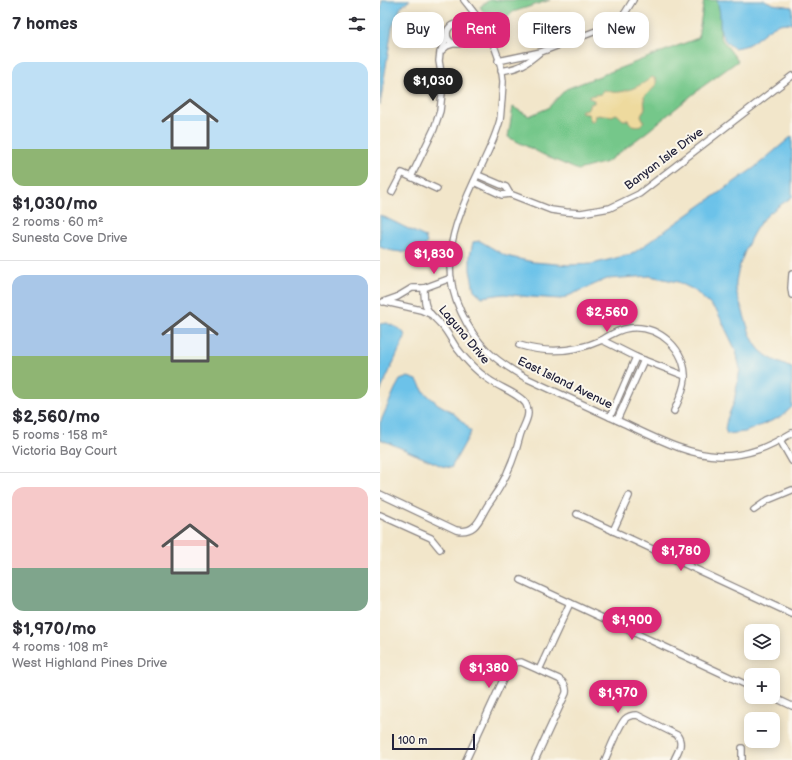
<!DOCTYPE html>
<meta charset="utf-8">
<style>
:root{--surface:#fff;--page:#f7f7f7;--text:#2b2b33;--muted:#7c7c81;--line:#e1e1e2;--accent:#db2777}
body{margin:0;font-family:"Balsamiq Sans",sans-serif;background:var(--page);color:var(--text);height:100vh;display:flex;flex-direction:column;font-size:15px;white-space:nowrap}
*{box-sizing:border-box;margin:0}
p{font-size:13px;color:var(--muted)}
.icon{flex:none;width:22px;height:22px;fill:none;stroke:currentColor;stroke-width:2;stroke-linecap:round;stroke-linejoin:round}
.map{position:relative;flex:1;overflow:hidden}
.sheet{display:flex;flex-direction:column;background:var(--surface);width:380px}
.sheet>*{flex:none}
.banner{position:absolute;left:12px;top:12px;width:340px;height:36px;display:flex;gap:8px}
.controls{position:absolute;left:364px;top:624px;display:grid;gap:8px}
.controls a{display:grid;place-items:center;width:36px;height:36px;border-radius:8px;background:var(--surface);box-shadow:0 2px 10px #0003;font-size:20px}
.scale{position:absolute;left:12px;bottom:10px;width:83px;box-sizing:border-box;padding-left:4px;border:2px solid #22223b;border-top:0;font-size:11px;line-height:14px;white-space:nowrap;color:#22223b;-webkit-text-stroke:3px #fbf7ec;paint-order:stroke}
.price{position:absolute;translate:-50% -34px;padding:0 9px;border-radius:14px;background:var(--accent);color:#fff;font-size:13px;line-height:26px;filter:drop-shadow(0 1px 2px #0008)}
.price::after{content:'';position:absolute;left:50%;top:24px;width:12px;height:9px;margin-left:-6px;background:inherit;clip-path:polygon(0 0,100% 0,50% 100%)}
.price.on{background:#222;color:#fff}
ul{padding:0;list-style:none}
li{display:grid;align-content:center;gap:8px;height:212px;padding:0 12px}
li+li{border-top:1px solid var(--line)}
li span{display:grid;place-items:center;height:124px;border-radius:12px;color:#555}
li>.icon{margin-inline-start:auto}
span .icon{width:72px;height:72px;fill:#fffc;stroke-width:1}
li b{font-size:17px}
h2{display:flex;justify-content:space-between;align-items:center;height:48px;padding:0 12px;font-size:17px}
.pill{padding:0 14px;border-radius:12px;background:var(--surface);box-shadow:0 2px 10px #0003;font-size:14px;line-height:36px}
.pill.on{background:var(--accent);color:#fff}
main{display:flex;flex:1;min-height:0}
.map>svg:first-child{display:block}
.green{fill:#74c78a;stroke:#4b7462}
.sand{fill:#eeda9e;stroke:#887e6c}
.water{fill:#6cc2e9;stroke:#477292}
.lines{fill:none;stroke-linecap:round;stroke-linejoin:round}
.minor-casing{stroke:#8a8482;stroke-width:8}
.minor{stroke:#fff;stroke-width:5.5}
.labels{text-anchor:middle;dominant-baseline:central;stroke-width:4;stroke-linejoin:round;paint-order:stroke}
.street-label{font-size:12px;fill:#22223b;stroke:#fbf7ec}
</style>
<main>
<section class="sheet">
<h2>7 homes<svg class="icon" aria-label="filters" viewBox="0 0 24 24"><path d="M4 7h16M4 17h16"/><circle cx="9" cy="7" r="2"/><circle cx="15" cy="17" r="2"/></svg></h2>
<ul>
<li><span style="background:linear-gradient(#bfe0f5 70%,#8fb573 0)"><svg class="icon" aria-label="home" viewBox="0 0 24 24"><path d="M3 11l9-7 9 7M6 9v11h12V9"/></svg></span><div><b>$1,030/mo</b><p>2 rooms · 60 m²</p><p>Sunesta Cove Drive</p></div></li>
<li><span style="background:linear-gradient(#a9c7e8 65%,#8fb573 0)"><svg class="icon" aria-label="home" viewBox="0 0 24 24"><path d="M3 11l9-7 9 7M6 9v11h12V9"/></svg></span><div><b>$2,560/mo</b><p>5 rooms · 158 m²</p><p>Victoria Bay Court</p></div></li>
<li><span style="background:linear-gradient(#f6c9c9 65%,#7fa58c 0)"><svg class="icon" aria-label="home" viewBox="0 0 24 24"><path d="M3 11l9-7 9 7M6 9v11h12V9"/></svg></span><div><b>$1,970/mo</b><p>4 rooms · 108 m²</p><p>West Highland Pines Drive</p></div></li>
</ul>
</section>
<div class="map">
<svg width="412" height="760" viewBox="0 0 412 760">
<rect width="100%" height="100%" fill="#fbf7ec"/>
<filter id="ink" filterUnits="userSpaceOnUse"><feTurbulence type="fractalNoise" baseFrequency=".025" numOctaves="2"/><feDisplacementMap in="SourceGraphic" scale="8" xChannelSelector="R" yChannelSelector="G"/><feConvolveMatrix kernelMatrix="1 2 1 2 8 2 1 2 1" color-interpolation-filters="sRGB"/></filter>
<filter id="wash" filterUnits="userSpaceOnUse"><feTurbulence type="fractalNoise" baseFrequency=".012" numOctaves="4" result="noise"/><feDisplacementMap in="SourceGraphic" scale="16" xChannelSelector="R" yChannelSelector="G"/><feGaussianBlur stdDeviation="0.9" result="paint"/><feColorMatrix in="noise" values="0 0 0 0 0 0 0 0 0 0 0 0 0 0 0 0 0 1.4 0 .05"/><feComposite in="paint" operator="in"/></filter>
<g filter="url(#wash)">
<rect width="100%" height="100%" fill="#f2e6ca"/>
<!-- green -->
<g class="green">
<path d="M109 0H170L133 12 116 28 100 7Z"/>
<path d="M324 0H338L341 7 340 37 358 61 322 87 268 131 227 162 198 170 170 158 128 137 133 107 149 116 168 108 186 89 318 38Z"/>
</g>
<!-- sand -->
<path class="sand" d="M272 77 276 79C278 88 269 91 264 97L265 108 261 116 264 121 261 125C256 127 250 125 248 120H243L238 115 236 114 232 116 226 115 223 116 220 115 215 116 214 120 211 122 208 114 201 113 202 110 208 109 210 104 214 103V100L209 98V96L221 94 223 90C226 90 229 91 232 92 244 94 263 85 272 77Z"/>
<!-- water -->
<g class="water">
<path d="M2 0H30L21 7 12 28 0 105V16Z"/>
<path d="M337 0H384L393 4 412 7V24C393 19 382 38 367 45 363 47 358 47 354 48 340 39 340 31 340 17 340 11 338 5 337 0Z"/>
<path d="M412 136V197C399 206 384 215 376 229 368 241 354 275 356 289 357 298 362 306 364 315 374 349 379 355 412 368V407L401 417 365 432 347 434 345 429 347 419 354 402 360 369 356 351 337 311 314 290 298 282 270 276 227 279 181 299 151 297 124 294 102 297 94 290 90 270V256L93 242 100 241 126 256 153 262 189 265 212 264 252 254 374 168Z"/>
<path d="M0 215 45 237 47 242 43 250C29 253 13 253 0 247Z"/>
<path d="M7 323C14 327 24 328 25 337L0 392V324Z"/>
<path d="M28 377 37 380 44 392 58 404 72 412 86 425 91 432 71 468 62 466 0 439V423L15 389 20 380Z"/>
</g>
</g>
<g filter="url(#ink)">
<g class="lines">
<!-- minor casing -->
<g class="minor-casing">
<g id="minor">
<path d="M84 0C103 23 121 50 123 81 123 86 122 93 122 99 121 106 121 113 120 120 115 139 106 156 98 173 76 220 57 262 81 312 97 346 114 360 146 378 178 393 211 408 243 423 274 437 306 455 340 456 369 456 388 447 412 433"/>
<circle cx="77" cy="34" r="10"/>
<path d="M82 25 95 14"/>
<path d="M87 32 100 22"/>
<path d="M61 51 67 35"/>
<path d="M118 61 161 52 224 28 239 19 245 13 253 0"/>
<path d="M121 71C139 68 145 65 159 53"/>
<path d="M98 175 126 187 130 194"/>
<path d="M31 177 54 129 60 111 63 84 59 61 60 52 67 46 73 44"/>
<path d="M94 182 122 195 130 194 171 210 186 212 201 213 230 208 259 194 412 76"/>
<path d="M12 192 22 173 57 189"/>
<path d="M412 274 411 288 412 295"/>
<path d="M3 302 17 297 32 288H44L71 278"/>
<path d="M6 302 41 310 50 314"/>
<path d="M222 340C231 334 240 329 250 328 279 325 306 349 305 379 304 390 299 400 294 411"/>
<path d="M139 345C168 354 195 352 222 340L256 357 305 376"/>
<path d="M230 417 256 357"/>
<path d="M237 420 264 360"/>
<path d="M400 440 412 461"/>
<path d="M0 494 76 530C98 535 100 515 110 502 125 482 134 460 140 436 143 425 152 416 146 404 140 394 118 387 108 379 96 371 85 359 76 347 72 341 68 333 63 327 58 320 49 315 46 306 44 301 44 294 44 288"/>
<path d="M374 510 388 500 412 490"/>
<path d="M197 514 412 614"/>
<path d="M0 515 51 538 60 549"/>
<path d="M233 531 249 496"/>
<path d="M141 580 371 687"/>
<path d="M159 670 190 603"/>
<path d="M393 697 412 706"/>
<path d="M362 748V760"/>
<path d="M86 760 128 669C131 665 135 662 141 662L179 679C185 683 187 687 186 693L155 760"/>
<path d="M225 760C229 751 239 725 245 719 248 716 253 715 257 715L297 735C304 744 298 751 294 760"/>
</g>
</g>
<!-- minor -->
<use href="#minor" class="minor"/>
</g>
</g>
<g class="labels">
<!-- street labels -->
<g class="street-label">
<text transform="translate(284 159) rotate(-37)">Banyan Isle Drive</text>
<text transform="translate(84 335) rotate(50)">Laguna Drive</text>
<text transform="translate(185 383) rotate(26)">East Island Avenue</text>
</g>
</g>
</svg>
<div class="controls">
<a><svg class="icon" aria-label="layers" viewBox="0 0 24 24"><path d="M12 4l9 5-9 5-9-5zM3 14l9 5 9-5"/></svg></a>
<a>+</a>
<a>−</a>
</div>
<div class="scale">100 m</div>
<b class="price on" style="left:53px;top:102px">$1,030</b>
<b class="price" style="left:54px;top:275px">$1,830</b>
<b class="price" style="left:227px;top:333px">$2,560</b>
<b class="price" style="left:301px;top:572px">$1,780</b>
<b class="price" style="left:252px;top:641px">$1,900</b>
<b class="price" style="left:109px;top:689px">$1,380</b>
<b class="price" style="left:238px;top:714px">$1,970</b>
<div class="banner">
<a class="pill">Buy</a>
<a class="pill on">Rent</a>
<a class="pill">Filters</a>
<a class="pill">New</a>
</div>
</div>
</main>
